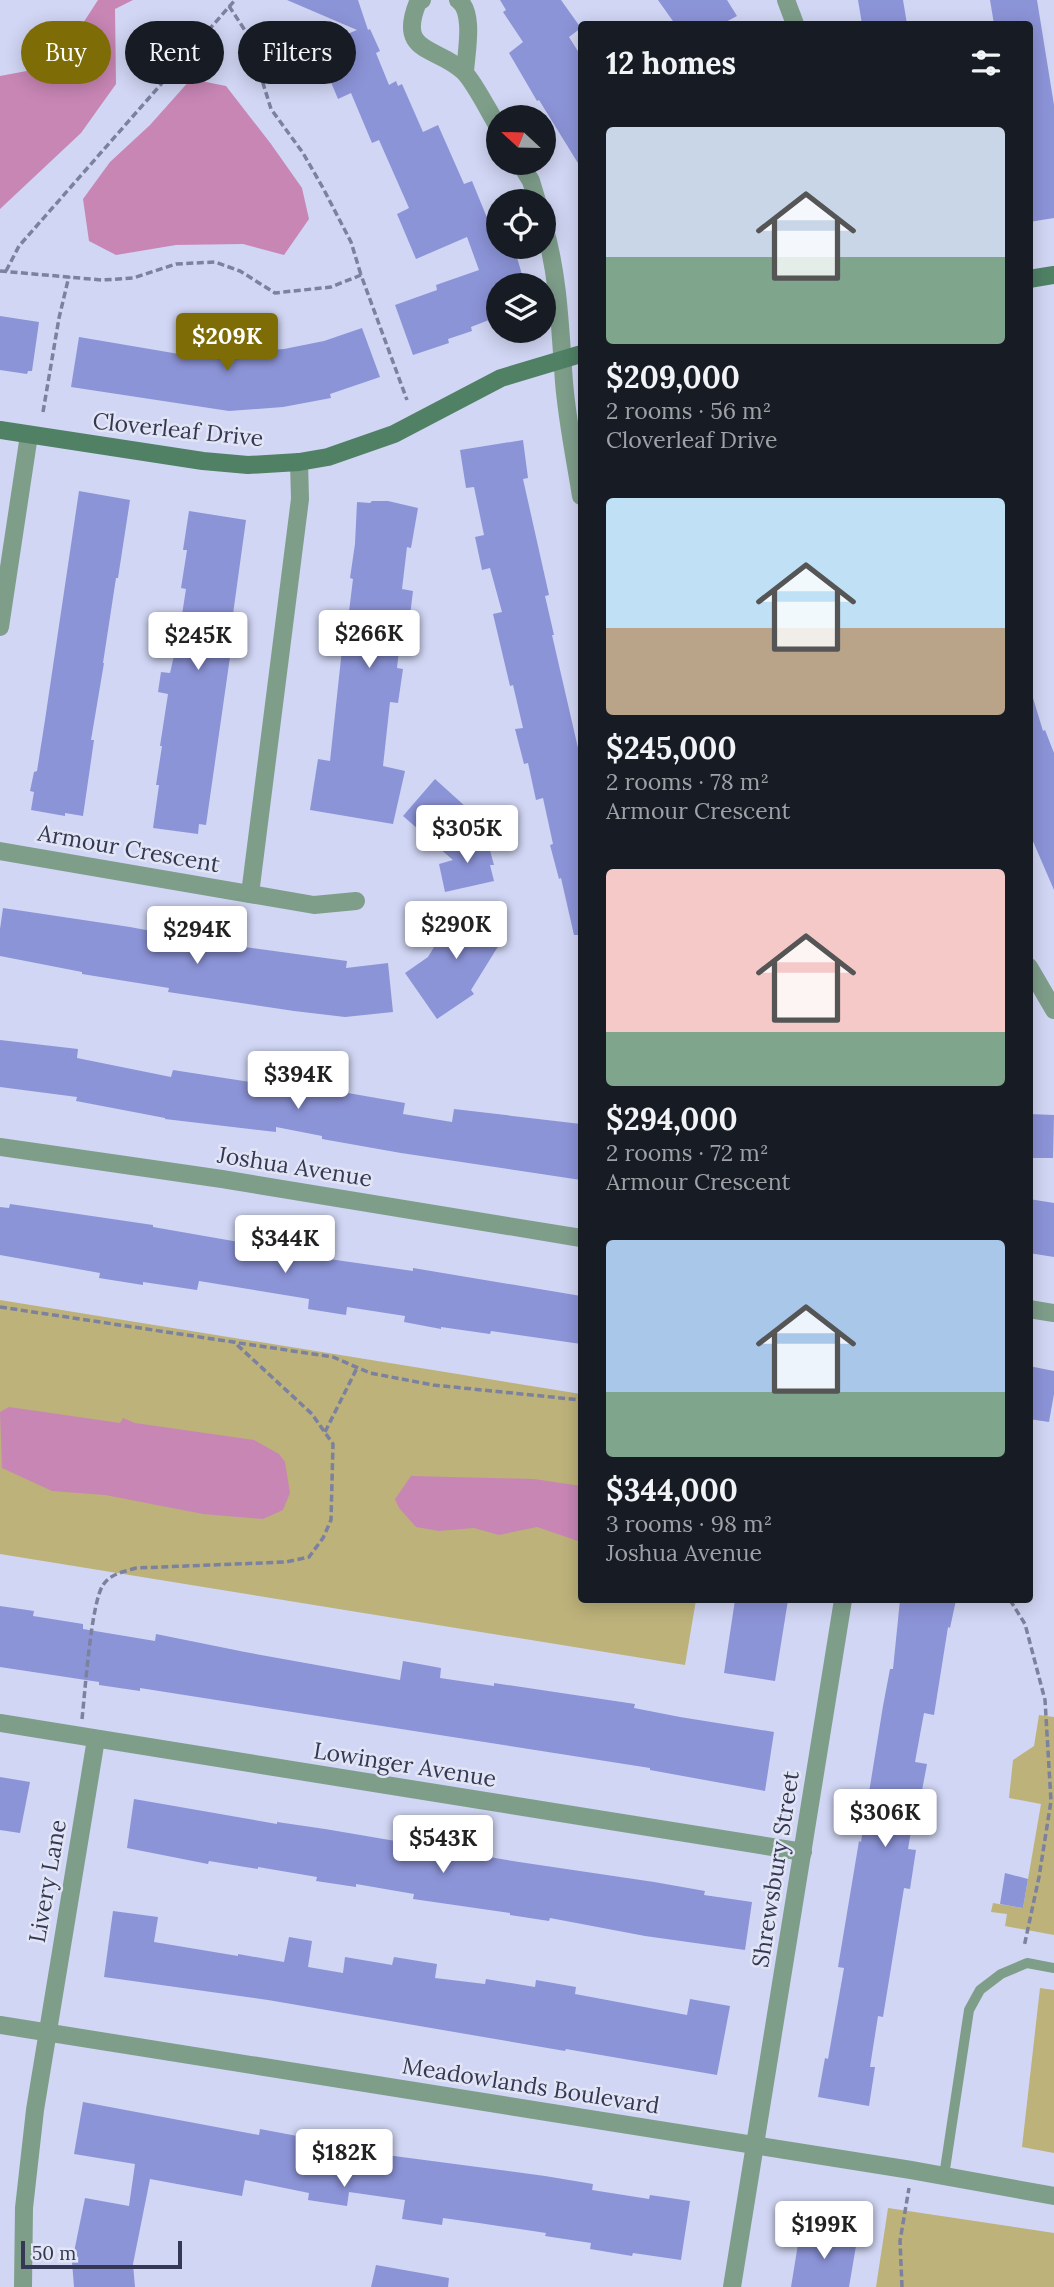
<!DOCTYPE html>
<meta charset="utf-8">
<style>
:root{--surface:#171b24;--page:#20242c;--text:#f1f3f6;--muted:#9ea1a6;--accent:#7e6d07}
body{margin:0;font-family:Lora,serif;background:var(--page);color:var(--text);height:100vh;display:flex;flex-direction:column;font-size:26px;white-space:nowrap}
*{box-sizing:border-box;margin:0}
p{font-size:23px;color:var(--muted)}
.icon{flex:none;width:38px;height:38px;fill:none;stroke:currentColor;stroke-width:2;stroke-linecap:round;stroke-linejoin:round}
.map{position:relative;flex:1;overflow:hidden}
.panel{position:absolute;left:578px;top:21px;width:455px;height:1582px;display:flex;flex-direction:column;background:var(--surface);border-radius:7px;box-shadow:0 4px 18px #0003}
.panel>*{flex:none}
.banner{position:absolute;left:21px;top:21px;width:452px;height:63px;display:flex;gap:14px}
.needle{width:46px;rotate:292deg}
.buttons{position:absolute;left:486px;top:105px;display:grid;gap:14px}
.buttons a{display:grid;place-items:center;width:70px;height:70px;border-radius:50%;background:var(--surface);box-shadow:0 4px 18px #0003;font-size:35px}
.scale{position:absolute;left:21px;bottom:18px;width:161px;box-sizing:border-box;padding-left:7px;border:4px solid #343855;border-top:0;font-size:19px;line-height:24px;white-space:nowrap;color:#343855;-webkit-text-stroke:5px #e2e5f4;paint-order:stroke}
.price{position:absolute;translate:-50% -60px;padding:0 16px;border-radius:7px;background:#fff;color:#222;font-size:23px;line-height:46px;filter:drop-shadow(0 2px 4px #0008)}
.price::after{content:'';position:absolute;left:50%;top:42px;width:21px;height:16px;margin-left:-10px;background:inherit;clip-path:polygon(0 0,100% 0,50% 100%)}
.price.current{background:var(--accent);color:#fff}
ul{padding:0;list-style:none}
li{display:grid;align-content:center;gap:14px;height:371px;padding:0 28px}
li span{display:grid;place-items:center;height:217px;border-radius:7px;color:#555}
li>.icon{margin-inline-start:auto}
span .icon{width:126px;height:126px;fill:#fffc;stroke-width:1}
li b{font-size:30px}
h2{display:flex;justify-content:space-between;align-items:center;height:84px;padding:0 28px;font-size:30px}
.pill{padding:0 24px;border-radius:32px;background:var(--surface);box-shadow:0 4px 18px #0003;font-size:24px;line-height:63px}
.pill.current{background:var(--accent);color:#fff}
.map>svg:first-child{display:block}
.green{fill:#bdb27a}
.water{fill:#c886b5}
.building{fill:#8c94d8}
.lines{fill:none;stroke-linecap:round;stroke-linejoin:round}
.path{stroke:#7c819e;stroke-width:3.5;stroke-dasharray:7 3.5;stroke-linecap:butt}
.lane{stroke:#7e9e8a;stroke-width:10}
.street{stroke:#7e9e8a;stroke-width:18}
.secondary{stroke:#508165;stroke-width:18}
.labels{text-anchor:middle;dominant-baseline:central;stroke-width:5;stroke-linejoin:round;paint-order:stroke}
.street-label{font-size:23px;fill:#343855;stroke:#e2e5f4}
</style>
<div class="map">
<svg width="1054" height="2287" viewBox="0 0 1054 2287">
<rect width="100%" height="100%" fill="#d1d6f4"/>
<!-- green -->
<g class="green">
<path d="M0 1300 581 1394V1600H696L685 1665 0 1554Z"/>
<path d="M1039 1715 1054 1717V1935L1005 1926 1007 1914 991 1912 993 1903 1023 1908 1041 1804 1009 1798 1013 1760 1034 1746Z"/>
<path d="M1040 1988 1054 1990V2153L1022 2147Z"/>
<path d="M888 2208 1054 2233V2287H876Z"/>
</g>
<!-- water -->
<g class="water">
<path d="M98 0H133L115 9 116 84 81 133 0 209V76L32 70 67 48Z"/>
<path d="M191 79 226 86 271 144 302 188 309 219 284 255 243 244 176 245 116 255 89 241 83 199 110 162 150 125Z"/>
<path d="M9 1407 120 1423 123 1418 135 1423 254 1440 279 1454 285 1462 290 1493 283 1510 263 1519 203 1514 105 1495 52 1491 2 1468 0 1412Z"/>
<path d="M411 1476 534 1479 581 1486V1542L537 1527 499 1535 474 1528 439 1531 416 1527 399 1508 395 1499Z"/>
</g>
<!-- building -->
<g class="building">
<path d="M287 0H358L368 30 370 29 380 51 376 53 389 85 396 81 398 86 402 84 423 132 438 125 464 184 472 181 499 247H514L525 285H499V316L471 327 472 331 448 339 449 343 413 355 395 305 437 290 436 285 479 270 467 237 416 259 397 214 409 208 379 140 372 143 351 93 338 99 318 51 334 44 333 40 357 30Z"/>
<path d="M500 0H561L581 28 569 37 581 56V168L539 100 537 101 509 53 523 42 503 12 506 10Z"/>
<path d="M658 0H727L737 16 722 24H675Z"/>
<path d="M858 0H903L907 24H862Z"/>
<path d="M990 0H1037L1054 105V218L1029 222V24H994Z"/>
<path d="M0 316 39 322 32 371H28L27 374 0 370Z"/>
<path d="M362 328 380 377 330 394 331 398 283 407 229 411 71 387 79 337 179 354 180 346 222 353 284 349 324 341Z"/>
<path d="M523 440 528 478 523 479 549 595 545 596 554 635H552L581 761V935H574L561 878 559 879 550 845 553 844 543 798 536 800 528 763 524 764 515 729 523 728 513 685 510 686 493 614 502 612 490 568 482 570 475 537 484 535 474 487 466 488 460 450Z"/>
<path d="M79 491 130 500 118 578H116L103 663H104L91 740H94L83 816 65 813V816L31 810 34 792 30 791 34 772 37 771 45 720Z"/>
<path d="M372 501H388L418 508 411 548 407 547 402 589 413 591 409 624 402 623 397 668 403 669 398 703 390 702 383 766 405 771 393 824 310 810 318 759 330 761 343 640 346 636 353 579 350 578 355 544 357 502 370 503Z"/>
<path d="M189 511 246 520 229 643H232L206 825 199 824 198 834 153 828 159 785H156L162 746H160L168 694 158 692 161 672 170 673 179 634 186 589 181 588 187 550H183Z"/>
<path d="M1033 698 1043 731 1045 730 1054 753V890L1029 832V699Z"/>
<path d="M435 779 466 807 434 843 403 816Z"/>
<path d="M484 838 486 848 489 847 494 865H490L494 881 445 892 439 864 453 860 439 848Z"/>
<path d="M461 903 507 932 471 990 474 994 437 1019 405 973 428 957Z"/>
<path d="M3 908 130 927 215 943 347 961 346 968 388 963 393 1012 345 1017 294 1011 168 992 169 988 82 974V972L0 956V929Z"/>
<path d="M0 1040 78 1049 77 1058 171 1077 173 1070 250 1082 251 1076 405 1103 403 1114 452 1122 454 1109 581 1124V1180L401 1153 322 1139V1136L276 1127V1132L165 1119V1118L76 1101 77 1097 0 1087Z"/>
<path d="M1029 1114 1054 1115 1053 1158H1029Z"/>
<path d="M1029 1199 1054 1203V1257L1029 1253Z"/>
<path d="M10 1204 153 1225V1227L302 1253 301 1255 413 1271V1268L581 1296V1344L491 1331 490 1334 441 1327V1329L404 1322 405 1316 347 1307 346 1315 308 1309 309 1299 199 1281 197 1290 143 1282V1285L99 1278 100 1273 0 1255V1207L9 1208Z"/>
<path d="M1029 1366 1054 1371V1394L1049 1422 1029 1419Z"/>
<path d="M735 1600H788L775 1681 724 1673Z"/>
<path d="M900 1600H956L950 1628 948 1627 934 1715 924 1713 915 1762 927 1764 920 1801H916L908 1849 916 1850 910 1889 904 1888 883 2017 878 2016 870 2067H875L869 2106 818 2097 825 2058 828 2059 844 1968 838 1967 859 1841 861 1842 883 1706 890 1669H893Z"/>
<path d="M0 1606 34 1611 33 1616 83 1624V1629L155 1641 156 1634 245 1652 400 1680 403 1661 441 1668 440 1678 494 1686V1683L635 1704 634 1708 680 1717 774 1732 765 1791 650 1770V1768L140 1688V1691L99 1685V1682L0 1667Z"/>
<path d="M0 1777 30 1782 20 1833 0 1830Z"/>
<path d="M134 1799 277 1824V1822L325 1829 519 1862 654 1882 705 1891 704 1895 752 1902 745 1950 645 1936 550 1918 549 1921 510 1915V1913L413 1899 414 1894 356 1884V1887L316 1881 317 1877 258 1867V1869L209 1861 208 1864 127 1848Z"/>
<path d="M1005 1873 1028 1879 1023 1908 1000 1904Z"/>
<path d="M113 1911 158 1917 154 1942 238 1956V1954L284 1962 289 1937 312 1941 308 1967 343 1973 345 1957 392 1965 394 1957 437 1964 435 1978 485 1984 486 1979 535 1987 536 1980 576 1987 575 1994 687 2015 690 1999 730 2006 717 2075 566 2049 565 2051 268 2000 104 1977Z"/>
<path d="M83 2102 259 2135 260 2129 356 2147V2151L545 2176 593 2184 592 2190 649 2199 650 2195 690 2201 681 2260 633 2253 632 2256 590 2249 591 2243 545 2236 546 2233 479 2223 443 2218 442 2225 402 2219 405 2200 349 2192 347 2206 308 2200 309 2193 245 2180 242 2196 150 2179 133 2264 135 2287H74L72 2262 85 2198 129 2206 135 2164 74 2154Z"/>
<path d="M800 2232 857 2240 849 2287H791Z"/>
<path d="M376 2265 449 2278 448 2287H371Z"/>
</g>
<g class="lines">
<!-- path -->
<g class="path">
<path d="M229 6 248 35 271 109 303 153 323 188 351 242 361 275"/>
<path d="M0 271 102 280 133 278 176 264 215 262 240 271 275 293 331 287 361 275 407 400"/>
<path d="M6 271 19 246 235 0"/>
<path d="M43 412 59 318 69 276"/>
<path d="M0 1307 333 1357 370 1373 433 1385 581 1400"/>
<path d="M325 1432 357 1368"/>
<path d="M1010 1600 1025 1624 1045 1700 1051 1801 1039 1877 1024 1947"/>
<path d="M82 1719C85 1693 91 1603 103 1585 111 1573 124 1572 136 1568L286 1562 309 1557 323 1538 331 1520 333 1444 312 1414 234 1342"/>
<path d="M902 2287 900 2241 909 2188"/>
</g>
<!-- lane -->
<path class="lane" d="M944 2176 969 2010 980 1990 1001 1974 1027 1963 1054 1968"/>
<!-- street -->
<g class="street">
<path d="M422 0 418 2C396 55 438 46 464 72 475 83 490 114 499 128"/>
<path d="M458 0C475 12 466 53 465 72"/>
<path d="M786 0 795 24"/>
<path d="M520 163 531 181 537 201"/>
<path d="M544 226C559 277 560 330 564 382 567 420 575 458 581 496"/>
<path d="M0 627 29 435"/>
<path d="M0 851 314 905 356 901"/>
<path d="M250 894 300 499 299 462"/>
<path d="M1029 967 1054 1010"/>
<path d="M0 1147 222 1179 581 1238"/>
<path d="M1029 1309 1054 1313"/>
<path d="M0 1723 803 1852"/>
<path d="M0 2025 911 2170 1054 2196"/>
<path d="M23 2287 24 2208 35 2110 96 1739"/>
<path d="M732 2287 843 1600"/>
</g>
<!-- secondary -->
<g class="secondary">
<path d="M1029 279 1054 275"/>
<path d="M0 430 203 461 248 465 299 462 328 457 394 434 501 378 581 354"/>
</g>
</g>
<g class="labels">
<!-- street labels -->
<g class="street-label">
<text transform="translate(178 429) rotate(6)">Cloverleaf Drive</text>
<text transform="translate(129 848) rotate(10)">Armour Crescent</text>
<text transform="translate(295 1166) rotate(9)">Joshua Avenue</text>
<text transform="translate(405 1764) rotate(9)">Lowinger Avenue</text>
<text transform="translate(775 1869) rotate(-81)">Shrewsbury Street</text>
<text transform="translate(47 1881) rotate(-80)">Livery Lane</text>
<text transform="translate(531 2085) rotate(9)">Meadowlands Boulevard</text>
</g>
</g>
</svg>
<div class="buttons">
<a><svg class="needle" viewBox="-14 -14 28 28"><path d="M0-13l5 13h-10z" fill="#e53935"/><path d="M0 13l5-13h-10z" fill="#9ea1a6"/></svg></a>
<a><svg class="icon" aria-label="locate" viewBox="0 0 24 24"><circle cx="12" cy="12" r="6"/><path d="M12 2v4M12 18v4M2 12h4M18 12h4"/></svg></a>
<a><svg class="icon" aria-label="layers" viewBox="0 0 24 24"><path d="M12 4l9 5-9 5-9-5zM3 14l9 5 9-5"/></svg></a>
</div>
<div class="scale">50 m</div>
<b class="price current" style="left:227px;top:373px">$209K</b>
<b class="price" style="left:369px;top:670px">$266K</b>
<b class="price" style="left:198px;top:672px">$245K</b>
<b class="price" style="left:467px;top:865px">$305K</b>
<b class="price" style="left:456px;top:961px">$290K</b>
<b class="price" style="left:197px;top:966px">$294K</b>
<b class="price" style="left:298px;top:1111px">$394K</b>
<b class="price" style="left:285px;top:1275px">$344K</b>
<b class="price" style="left:885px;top:1849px">$306K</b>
<b class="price" style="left:443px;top:1875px">$543K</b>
<b class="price" style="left:344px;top:2189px">$182K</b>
<b class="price" style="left:824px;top:2261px">$199K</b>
<div class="banner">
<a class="pill current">Buy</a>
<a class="pill">Rent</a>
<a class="pill">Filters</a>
</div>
<section class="panel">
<h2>12 homes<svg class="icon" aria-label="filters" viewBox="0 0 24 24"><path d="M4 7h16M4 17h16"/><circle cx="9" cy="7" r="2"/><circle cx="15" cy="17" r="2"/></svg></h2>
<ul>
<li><span style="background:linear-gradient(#c9d6e8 60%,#7fa58c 0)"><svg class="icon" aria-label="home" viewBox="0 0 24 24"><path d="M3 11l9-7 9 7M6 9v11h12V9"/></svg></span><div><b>$209,000</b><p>2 rooms · 56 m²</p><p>Cloverleaf Drive</p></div></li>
<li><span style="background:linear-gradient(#bfe0f5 60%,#b9a48a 0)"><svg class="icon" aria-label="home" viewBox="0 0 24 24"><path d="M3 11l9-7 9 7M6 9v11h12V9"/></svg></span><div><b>$245,000</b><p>2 rooms · 78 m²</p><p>Armour Crescent</p></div></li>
<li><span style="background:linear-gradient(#f6c9c9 75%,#7fa58c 0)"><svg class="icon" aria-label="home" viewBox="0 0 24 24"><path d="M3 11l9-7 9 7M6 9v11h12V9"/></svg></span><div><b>$294,000</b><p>2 rooms · 72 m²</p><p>Armour Crescent</p></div></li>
<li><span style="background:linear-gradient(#a9c7e8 70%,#7fa58c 0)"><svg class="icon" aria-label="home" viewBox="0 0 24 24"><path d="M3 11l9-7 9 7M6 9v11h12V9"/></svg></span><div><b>$344,000</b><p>3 rooms · 98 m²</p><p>Joshua Avenue</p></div></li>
</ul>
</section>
</div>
